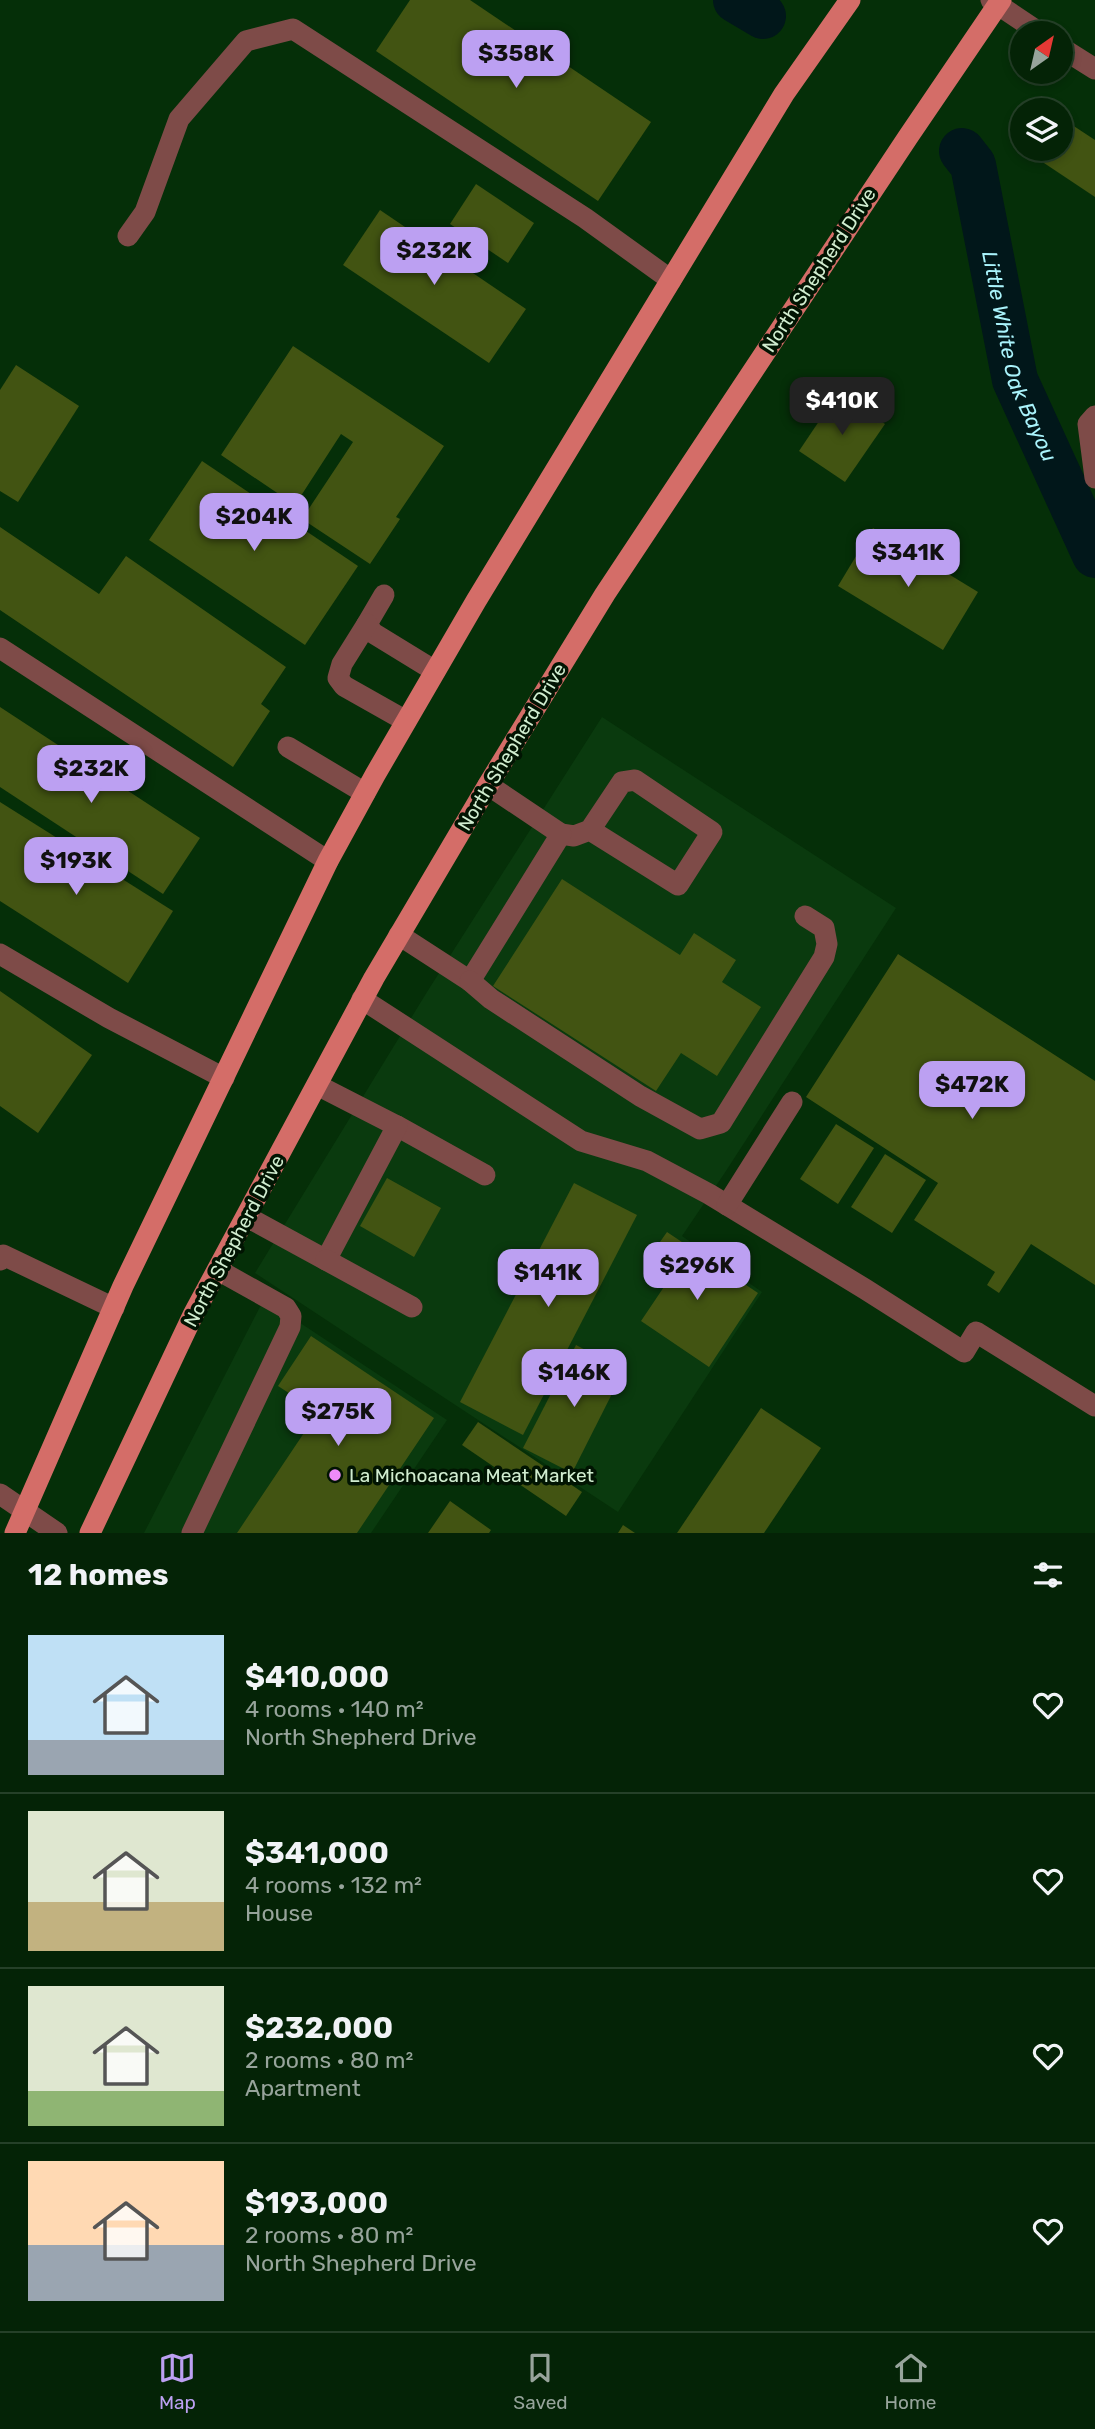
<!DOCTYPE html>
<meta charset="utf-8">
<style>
:root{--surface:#042306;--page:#0d2b10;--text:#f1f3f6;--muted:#97a49b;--line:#254028;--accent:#bca0f2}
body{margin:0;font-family:Rubik,sans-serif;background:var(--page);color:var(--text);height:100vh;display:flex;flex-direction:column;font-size:26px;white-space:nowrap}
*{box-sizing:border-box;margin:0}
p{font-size:23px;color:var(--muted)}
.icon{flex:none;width:38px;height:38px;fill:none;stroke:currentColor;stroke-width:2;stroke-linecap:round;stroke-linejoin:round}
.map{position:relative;height:1533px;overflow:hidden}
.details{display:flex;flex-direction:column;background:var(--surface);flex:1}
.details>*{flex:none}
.needle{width:46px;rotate:34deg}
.controls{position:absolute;left:1010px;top:21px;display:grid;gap:14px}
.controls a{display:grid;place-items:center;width:63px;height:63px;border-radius:50%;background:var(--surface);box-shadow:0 4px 10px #0003,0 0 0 2px var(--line);font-size:35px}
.price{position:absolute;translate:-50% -60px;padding:0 16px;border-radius:14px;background:var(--accent);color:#111;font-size:23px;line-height:46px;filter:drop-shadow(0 2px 4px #0008)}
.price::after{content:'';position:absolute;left:50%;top:42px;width:21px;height:16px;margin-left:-10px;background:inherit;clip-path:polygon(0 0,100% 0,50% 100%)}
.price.active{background:#222;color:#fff}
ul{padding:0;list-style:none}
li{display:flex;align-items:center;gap:21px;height:175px;padding:0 28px}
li+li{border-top:2px solid var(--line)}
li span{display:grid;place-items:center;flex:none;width:196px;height:140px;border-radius:0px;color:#555}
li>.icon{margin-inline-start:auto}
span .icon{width:84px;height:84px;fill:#fffc;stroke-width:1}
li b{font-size:30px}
h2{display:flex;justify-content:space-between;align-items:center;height:84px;padding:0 28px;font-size:30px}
.dock{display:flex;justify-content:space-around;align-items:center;height:98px;border-top:2px solid var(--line);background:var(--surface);font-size:19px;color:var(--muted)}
.dock a{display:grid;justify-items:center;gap:4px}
.dock .active{color:var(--accent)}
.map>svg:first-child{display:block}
.built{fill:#0a3a0e}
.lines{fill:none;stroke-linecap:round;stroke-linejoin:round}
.river{stroke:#01171a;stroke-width:46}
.building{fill:#425412}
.minor{stroke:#7e4b48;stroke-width:21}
.major{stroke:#d46d68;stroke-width:21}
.poi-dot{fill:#ee8bf8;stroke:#011402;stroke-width:2.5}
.labels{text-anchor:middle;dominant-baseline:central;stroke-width:7;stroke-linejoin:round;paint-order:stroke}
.street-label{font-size:19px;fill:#d1edd0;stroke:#011402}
.poi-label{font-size:19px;fill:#d1edd0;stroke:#011402;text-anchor:start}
.water-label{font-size:21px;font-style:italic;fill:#a9f3fb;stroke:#011402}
</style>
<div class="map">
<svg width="1095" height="1533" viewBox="0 0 1095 1533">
<rect width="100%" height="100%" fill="#052f08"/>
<!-- built -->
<g class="built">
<path d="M602 717 896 908 724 1174 682 1236 762 1292 618 1512 255 1273 427 992Z"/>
<path d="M264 1299 447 1420 371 1533H144Z"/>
</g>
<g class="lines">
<!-- river -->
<g class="river">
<path d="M736 0 763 16"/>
<path id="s1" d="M962 151 973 165 1015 380 1095 555"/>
</g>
</g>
<!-- building -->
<g class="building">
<path d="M410 0H470L651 122 598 201 376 51Z"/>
<path d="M1060 117 1095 140V197L1023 149H1060Z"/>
<path d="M476 184 534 223 508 263 450 224Z"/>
<path d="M380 210 526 309 489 363 343 265Z"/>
<path d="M293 346 444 446 396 517 400 519 370 564 302 519 353 442 341 434 295 505 221 455Z"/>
<path d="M16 365 79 406 18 502 0 491V390Z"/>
<path d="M838 393 885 424 845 482 799 451Z"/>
<path d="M202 461 358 566 305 645 149 540Z"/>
<path d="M0 527 99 594 126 556 286 667 261 704 270 711 233 767 0 610Z"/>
<path d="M873 528 978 592 943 650 838 586Z"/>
<path d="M0 707 200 838 163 894 0 787Z"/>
<path d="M0 802 173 911 128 983 0 901Z"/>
<path d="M562 879 680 955 694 933 736 960 722 982 761 1007 717 1076 681 1053 656 1091 493 986Z"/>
<path d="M898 954 1095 1081V1285L1031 1244 999 1293 987 1285 995 1272 914 1220 938 1183 806 1097Z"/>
<path d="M0 991 92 1055 38 1133 0 1106Z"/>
<path d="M836 1124 874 1148 838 1204 800 1179Z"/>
<path d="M885 1154 926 1180 892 1233 851 1207Z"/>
<path d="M387 1178 441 1208 414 1257 360 1226Z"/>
<path d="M574 1183 637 1215 523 1435 460 1402Z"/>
<path d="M667 1232 758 1293 709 1367 641 1321 674 1272 650 1256Z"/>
<path d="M311 1336 434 1418 357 1533H237L318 1412 278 1386Z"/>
<path d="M576 1345 624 1370 572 1473 523 1448Z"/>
<path d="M761 1408 821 1448 764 1533H677Z"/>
<path d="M478 1422 582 1492 566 1516 462 1445Z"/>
<path d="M450 1501 491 1530 489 1533H428Z"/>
<path d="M623 1525 635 1533H618Z"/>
</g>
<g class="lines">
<!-- minor -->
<g class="minor">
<path d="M991 0 1040 33"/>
<path d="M1060 47 1095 69"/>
<path d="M128 236 145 212 179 119 246 41 293 29 585 218 671 280"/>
<path d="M1095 416 1088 424 1095 478"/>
<path d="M384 595 367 624 373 633 435 671"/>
<path d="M367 624 342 664 338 678 344 686 406 721"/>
<path d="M0 648 328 861"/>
<path d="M288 747 365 793"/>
<path d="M561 834 574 836 590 830 678 885 712 832 635 780 622 782 590 830"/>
<path d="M399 935 470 981 561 834 488 785"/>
<path d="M0 954 109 1018 224 1078"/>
<path d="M470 981 491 999 640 1096 700 1129 721 1123 824 957 827 944 824 928 805 916"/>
<path d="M362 999 581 1141 647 1161 709 1194 865 1289 964 1352 976 1332 1095 1406"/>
<path d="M397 1126 485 1175"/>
<path d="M727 1205 792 1102"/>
<path d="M247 1217 326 1260 397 1126 317 1085"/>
<path d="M0 1260 3 1255 114 1308"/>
<path d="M326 1260 412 1307"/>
<path d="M0 1494 57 1533"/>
<path d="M192 1533 290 1327 291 1316 286 1308 218 1270"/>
</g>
<!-- major -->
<g class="major">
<path d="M15 1533 123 1286 328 861 375 775 476 601 671 280 784 94 850 0"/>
<path d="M90 1533 193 1315 374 978 488 785 605 594 908 137 1001 0"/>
</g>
</g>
<!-- markers -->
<circle class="poi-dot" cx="335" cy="1475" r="7"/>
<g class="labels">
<!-- street labels -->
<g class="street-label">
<text transform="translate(819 270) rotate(-57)">North Shepherd Drive</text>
<text transform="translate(512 747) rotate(-59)">North Shepherd Drive</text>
<text transform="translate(234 1241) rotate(-62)">North Shepherd Drive</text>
</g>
<!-- poi labels -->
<g class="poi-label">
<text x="349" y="1475">La Michoacana Meat Market</text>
</g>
<!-- water labels -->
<g class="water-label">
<text stroke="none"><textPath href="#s1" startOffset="215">Little White Oak Bayou</textPath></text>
</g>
</g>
</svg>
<div class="controls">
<a><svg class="needle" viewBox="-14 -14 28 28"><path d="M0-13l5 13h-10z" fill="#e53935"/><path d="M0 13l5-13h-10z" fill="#97a49b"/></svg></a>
<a><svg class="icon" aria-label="layers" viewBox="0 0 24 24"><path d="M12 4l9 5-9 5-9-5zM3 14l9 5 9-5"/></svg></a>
</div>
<b class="price" style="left:516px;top:90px">$358K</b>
<b class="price" style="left:434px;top:287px">$232K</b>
<b class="price active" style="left:842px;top:437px">$410K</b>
<b class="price" style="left:254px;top:553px">$204K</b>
<b class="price" style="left:908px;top:589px">$341K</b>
<b class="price" style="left:91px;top:805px">$232K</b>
<b class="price" style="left:76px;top:897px">$193K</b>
<b class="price" style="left:972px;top:1121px">$472K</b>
<b class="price" style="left:697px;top:1302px">$296K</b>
<b class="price" style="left:548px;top:1309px">$141K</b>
<b class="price" style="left:574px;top:1409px">$146K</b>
<b class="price" style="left:338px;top:1448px">$275K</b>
</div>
<section class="details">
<h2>12 homes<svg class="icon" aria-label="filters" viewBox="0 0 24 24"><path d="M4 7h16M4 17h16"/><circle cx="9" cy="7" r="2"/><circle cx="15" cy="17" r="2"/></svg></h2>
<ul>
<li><span style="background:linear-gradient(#bfe0f5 75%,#9aa5b1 0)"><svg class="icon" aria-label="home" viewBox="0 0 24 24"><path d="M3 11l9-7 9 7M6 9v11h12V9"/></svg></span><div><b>$410,000</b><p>4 rooms · 140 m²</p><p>North Shepherd Drive</p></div><svg class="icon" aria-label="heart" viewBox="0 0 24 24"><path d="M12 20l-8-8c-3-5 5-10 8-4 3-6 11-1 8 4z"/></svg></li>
<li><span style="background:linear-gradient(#dfe7d0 65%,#c2b280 0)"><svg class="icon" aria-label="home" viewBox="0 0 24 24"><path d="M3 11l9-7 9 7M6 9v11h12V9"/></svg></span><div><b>$341,000</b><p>4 rooms · 132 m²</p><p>House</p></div><svg class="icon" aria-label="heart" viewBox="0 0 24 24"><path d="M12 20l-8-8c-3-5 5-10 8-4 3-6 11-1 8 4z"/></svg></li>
<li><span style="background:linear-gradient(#dfe7d0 75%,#8fb573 0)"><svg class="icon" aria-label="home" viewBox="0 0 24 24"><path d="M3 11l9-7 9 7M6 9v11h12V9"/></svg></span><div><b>$232,000</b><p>2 rooms · 80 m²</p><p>Apartment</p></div><svg class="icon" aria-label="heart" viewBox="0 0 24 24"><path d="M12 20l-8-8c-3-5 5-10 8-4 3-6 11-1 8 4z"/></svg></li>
<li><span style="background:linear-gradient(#ffd9b3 60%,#9aa5b1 0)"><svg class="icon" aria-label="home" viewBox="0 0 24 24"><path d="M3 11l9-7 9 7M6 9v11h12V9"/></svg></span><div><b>$193,000</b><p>2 rooms · 80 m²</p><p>North Shepherd Drive</p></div><svg class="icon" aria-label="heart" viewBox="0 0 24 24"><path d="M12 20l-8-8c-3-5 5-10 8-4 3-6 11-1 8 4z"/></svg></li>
</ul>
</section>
<nav class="dock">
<a class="active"><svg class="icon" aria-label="map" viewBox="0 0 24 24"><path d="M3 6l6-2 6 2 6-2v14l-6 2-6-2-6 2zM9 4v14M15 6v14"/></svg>Map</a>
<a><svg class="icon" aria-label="saved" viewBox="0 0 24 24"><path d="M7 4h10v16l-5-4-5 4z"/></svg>Saved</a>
<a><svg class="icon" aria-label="home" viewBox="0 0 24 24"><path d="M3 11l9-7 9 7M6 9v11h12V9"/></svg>Home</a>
</nav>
